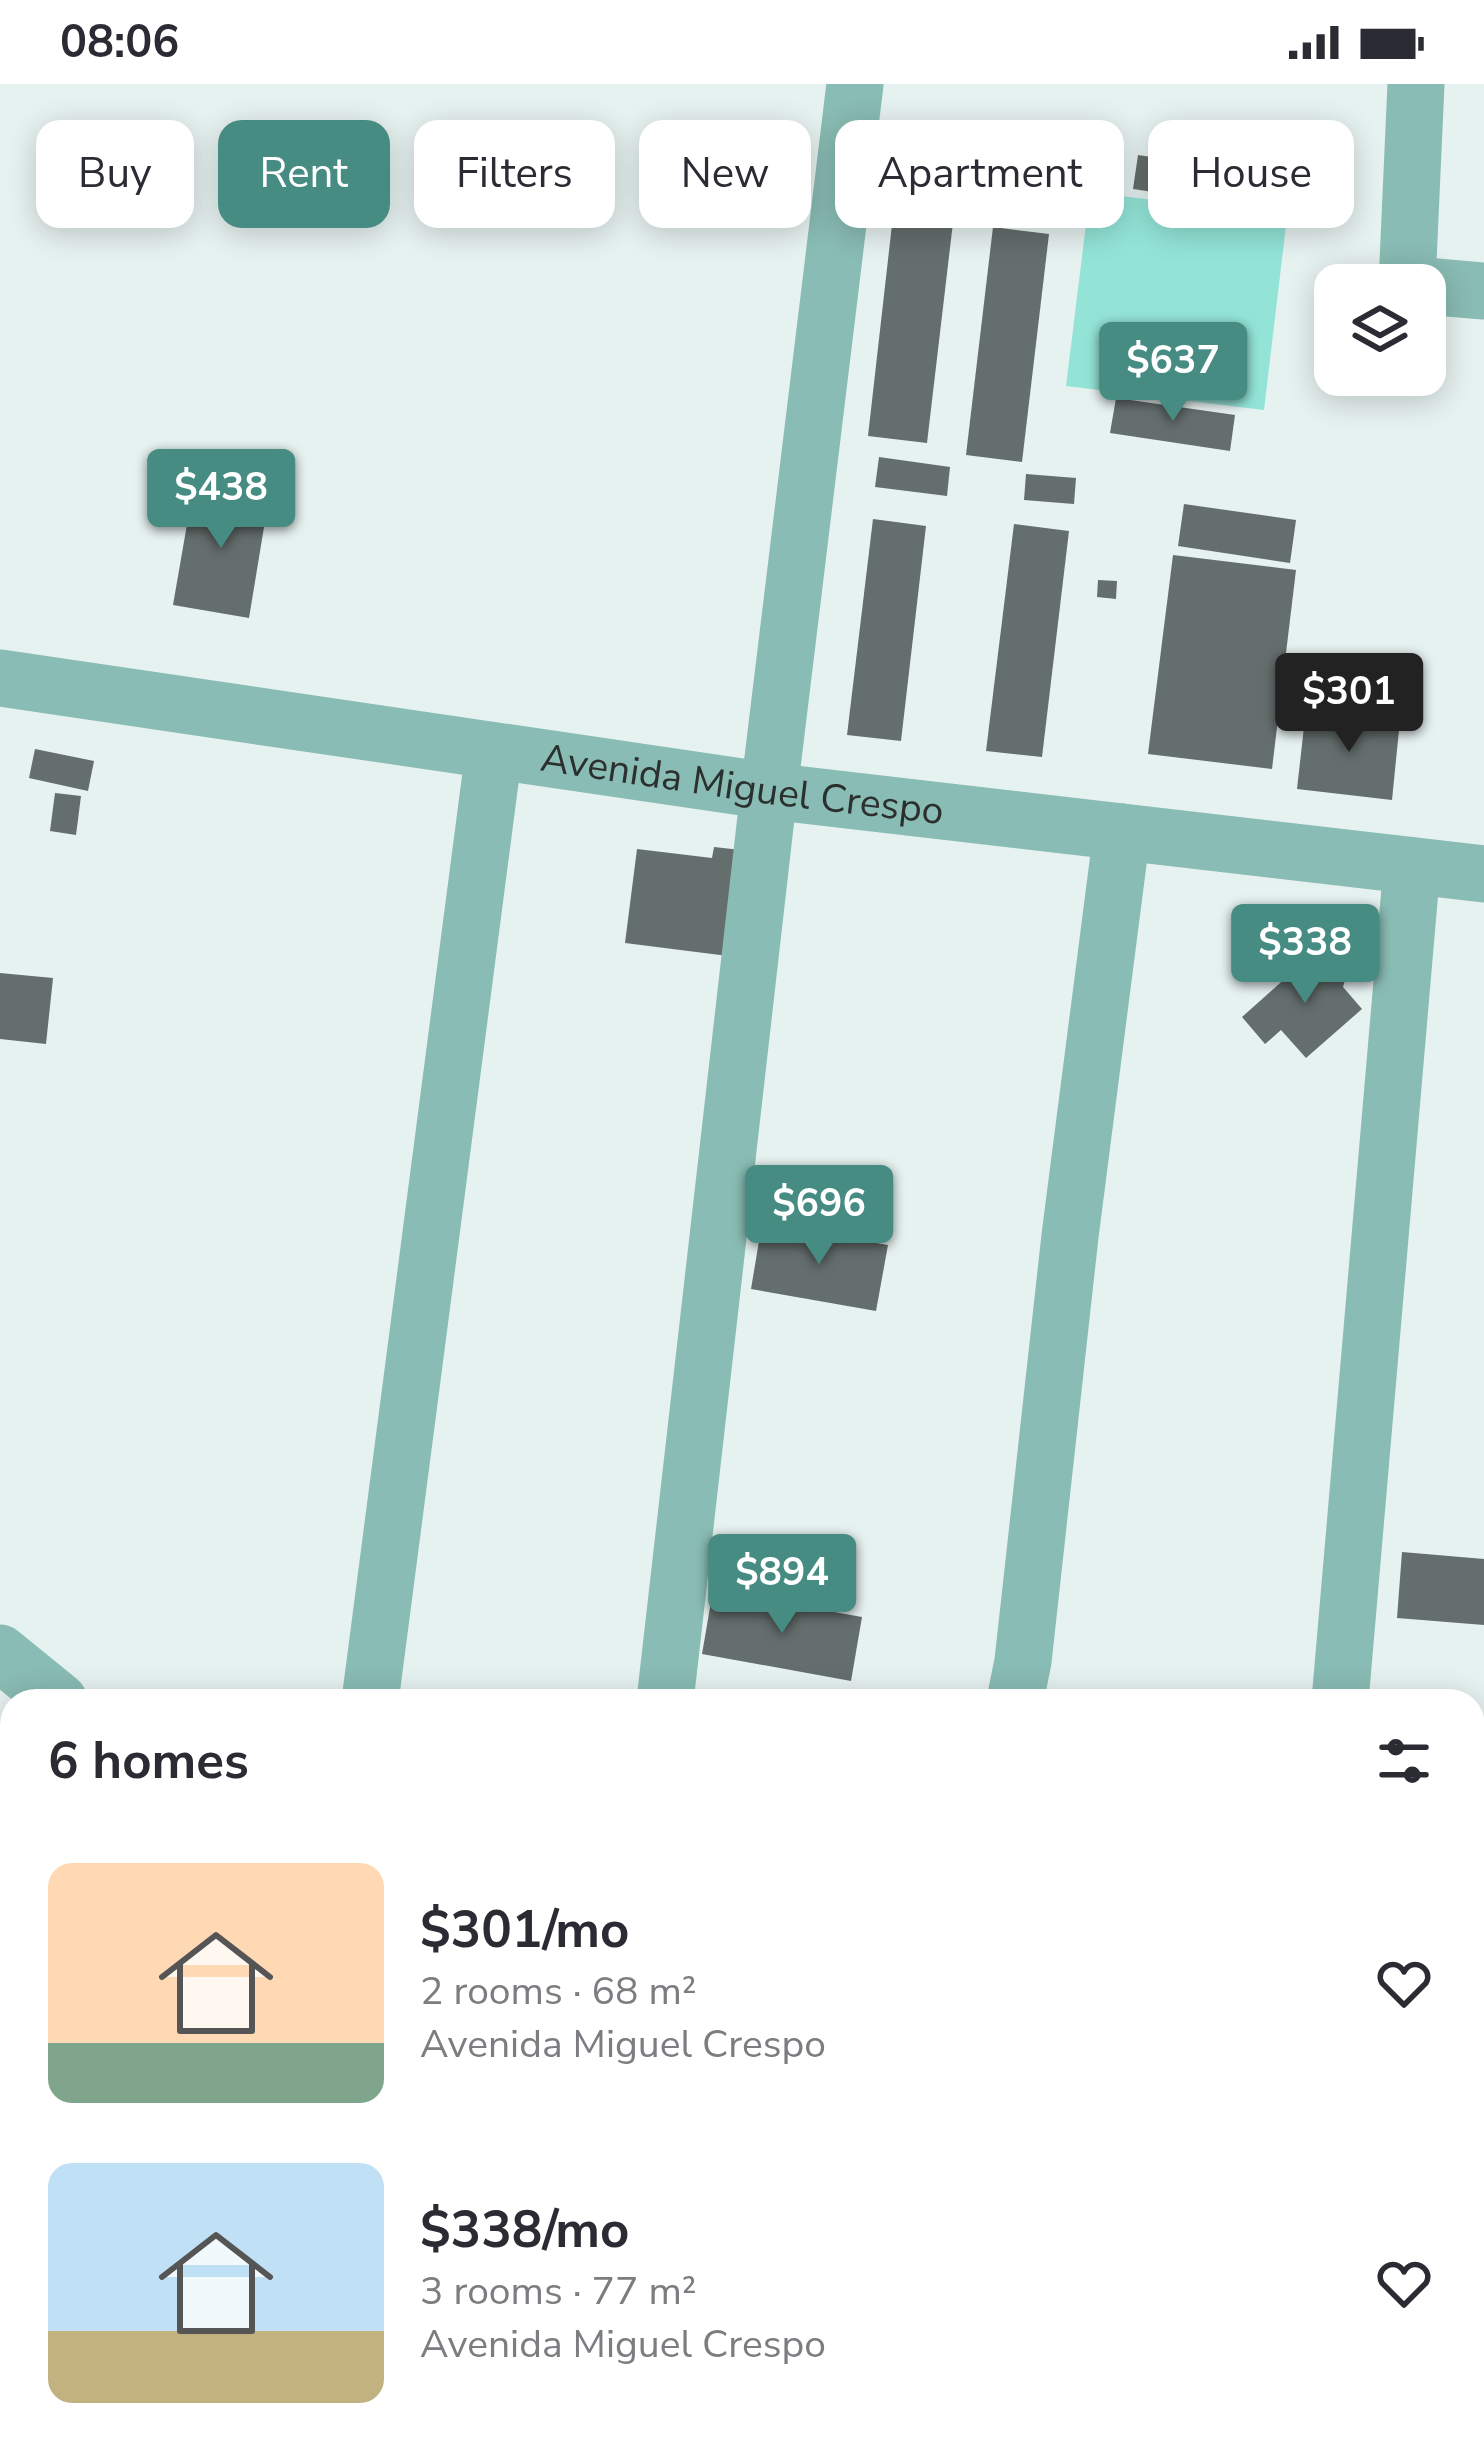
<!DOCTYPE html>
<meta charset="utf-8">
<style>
:root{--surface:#fff;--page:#f7f7f7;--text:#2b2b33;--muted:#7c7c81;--accent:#468c82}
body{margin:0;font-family:"Nunito Sans",sans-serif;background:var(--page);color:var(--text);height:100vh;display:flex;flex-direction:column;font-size:45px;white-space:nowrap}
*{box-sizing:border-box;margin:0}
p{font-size:39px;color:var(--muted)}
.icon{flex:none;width:66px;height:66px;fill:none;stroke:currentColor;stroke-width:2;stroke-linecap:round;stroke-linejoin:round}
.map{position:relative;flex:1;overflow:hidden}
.drawer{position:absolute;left:0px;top:1605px;width:1485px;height:771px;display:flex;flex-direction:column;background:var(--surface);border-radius:36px 36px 0 0;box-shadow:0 6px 30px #0003}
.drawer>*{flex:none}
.banner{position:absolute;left:36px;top:36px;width:1413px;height:108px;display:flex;gap:24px}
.buttons{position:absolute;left:1314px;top:180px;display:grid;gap:24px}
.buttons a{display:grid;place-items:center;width:132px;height:132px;border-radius:24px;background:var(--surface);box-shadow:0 6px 30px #0003;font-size:60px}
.price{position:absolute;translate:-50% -102px;padding:0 27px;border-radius:12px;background:var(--accent);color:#fff;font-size:39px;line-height:78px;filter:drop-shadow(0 3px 6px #0008)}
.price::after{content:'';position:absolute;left:50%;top:72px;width:36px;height:27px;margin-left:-18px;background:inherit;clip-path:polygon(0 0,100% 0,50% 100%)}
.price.on{background:#222;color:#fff}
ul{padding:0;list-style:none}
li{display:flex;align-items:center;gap:36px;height:300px;padding:0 48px}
li span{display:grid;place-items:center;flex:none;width:336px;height:240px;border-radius:24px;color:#555}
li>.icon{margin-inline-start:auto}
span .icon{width:144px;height:144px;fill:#fffc;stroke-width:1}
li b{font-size:51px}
h2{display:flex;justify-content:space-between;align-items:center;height:144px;padding:0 48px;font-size:51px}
.pill{padding:0 42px;border-radius:24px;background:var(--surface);box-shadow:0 6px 30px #0003;font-size:42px;line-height:108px}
.pill.on{background:var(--accent);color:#fff}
.status{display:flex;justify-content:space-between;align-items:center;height:84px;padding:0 60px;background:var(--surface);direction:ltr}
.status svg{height:33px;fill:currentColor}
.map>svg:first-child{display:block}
.green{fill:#93e4d7}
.building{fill:#646e6c}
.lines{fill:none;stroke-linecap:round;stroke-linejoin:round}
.minor{stroke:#89bcb4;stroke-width:57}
.labels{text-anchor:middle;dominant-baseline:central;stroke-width:12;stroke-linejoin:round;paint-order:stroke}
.street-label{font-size:39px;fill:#2b2f2e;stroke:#e6f2f0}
</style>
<div class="status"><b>08:06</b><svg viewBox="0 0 49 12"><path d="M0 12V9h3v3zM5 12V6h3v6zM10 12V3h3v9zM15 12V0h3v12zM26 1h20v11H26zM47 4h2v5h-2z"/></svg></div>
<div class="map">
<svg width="1484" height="2374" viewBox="0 0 1484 2374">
<rect width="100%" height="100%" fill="#e6f2f0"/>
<!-- green -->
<path class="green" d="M1090 108 1287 133 1264 326 1066 302Z"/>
<!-- building -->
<g class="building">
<path d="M1138 71 1264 90 1259 124 1133 105Z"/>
<path d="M894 123 954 130 927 359 868 352Z"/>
<path d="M993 143 1049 150 1022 378 966 371Z"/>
<path d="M1116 314 1235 331 1230 367 1110 349Z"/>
<path d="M879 373 950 383 947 412 875 403Z"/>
<path d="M1026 390 1076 394 1074 420 1024 416Z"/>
<path d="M218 398 249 403 247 416 268 419 249 534 173 521 194 400 217 404Z"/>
<path d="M1184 420 1296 436 1290 479 1178 462Z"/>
<path d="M873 435 926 442 901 657 847 651Z"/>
<path d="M1014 440 1069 447 1042 673 986 667Z"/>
<path d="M1173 471 1296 486 1272 685 1148 670Z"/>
<path d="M1098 496 1117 497 1116 515 1097 513Z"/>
<path d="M1306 625 1400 636 1392 716 1297 705Z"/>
<path d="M35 665 94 677 88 707 29 694Z"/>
<path d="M55 709 81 712 76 751 50 747Z"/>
<path d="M714 763 750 767 736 873 625 859 637 765 712 774Z"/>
<path d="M1316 867 1332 885 1350 880 1343 903 1362 925 1306 974 1281 946 1265 960 1242 933Z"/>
<path d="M0 889 53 894 46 960 0 955Z"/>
<path d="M762 1139 888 1161 876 1227 751 1205Z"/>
<path d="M1402 1468 1484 1475V1541L1397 1534Z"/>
<path d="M713 1506 862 1533 851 1597 702 1570Z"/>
<rect x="1029" y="2364" width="42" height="10"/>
</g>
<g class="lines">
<!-- minor -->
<g class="minor">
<path d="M1416 0 1407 200 1418 201"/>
<path d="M1425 202 1484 207"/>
<path id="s1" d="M0 594 769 707 1484 790"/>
<path d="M0 1569 59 1617"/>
<path d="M370 1617 494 667"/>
<path d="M665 1617 769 707 855 0"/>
<path d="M1015 1617 1023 1577 1070 1152 1122 748"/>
<path d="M1340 1617 1412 782"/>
<path d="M1473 1667 1484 1660"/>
<path d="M1107 2374 1110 2364"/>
<path d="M1358 2374 1360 2364"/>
</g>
</g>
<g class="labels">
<!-- street labels -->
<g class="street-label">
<text stroke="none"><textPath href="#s1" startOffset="750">Avenida Miguel Crespo</textPath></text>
</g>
</g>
</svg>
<div class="buttons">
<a><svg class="icon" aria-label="layers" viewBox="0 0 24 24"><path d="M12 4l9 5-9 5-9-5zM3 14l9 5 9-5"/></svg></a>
</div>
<b class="price" style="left:1173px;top:340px">$637</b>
<b class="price" style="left:221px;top:467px">$438</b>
<b class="price on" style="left:1349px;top:671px">$301</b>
<b class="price" style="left:1305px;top:922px">$338</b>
<b class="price" style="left:819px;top:1183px">$696</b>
<b class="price" style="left:782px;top:1552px">$894</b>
<div class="banner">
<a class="pill">Buy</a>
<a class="pill on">Rent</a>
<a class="pill">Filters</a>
<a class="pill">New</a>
<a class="pill">Apartment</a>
<a class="pill">House</a>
</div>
<section class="drawer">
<h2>6 homes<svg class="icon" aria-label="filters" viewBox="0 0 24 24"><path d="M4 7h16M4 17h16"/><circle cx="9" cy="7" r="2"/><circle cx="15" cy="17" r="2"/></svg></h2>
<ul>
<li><span style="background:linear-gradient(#ffd9b3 75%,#7fa58c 0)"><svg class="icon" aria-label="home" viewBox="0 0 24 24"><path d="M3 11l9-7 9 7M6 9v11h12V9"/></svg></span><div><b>$301/mo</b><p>2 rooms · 68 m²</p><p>Avenida Miguel Crespo</p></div><svg class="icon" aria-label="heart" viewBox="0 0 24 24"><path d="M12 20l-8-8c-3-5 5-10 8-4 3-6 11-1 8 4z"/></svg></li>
<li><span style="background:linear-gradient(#bfe0f5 70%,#c2b280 0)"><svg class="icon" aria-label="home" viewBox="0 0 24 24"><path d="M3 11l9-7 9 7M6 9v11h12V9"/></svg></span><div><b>$338/mo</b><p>3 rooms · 77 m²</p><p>Avenida Miguel Crespo</p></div><svg class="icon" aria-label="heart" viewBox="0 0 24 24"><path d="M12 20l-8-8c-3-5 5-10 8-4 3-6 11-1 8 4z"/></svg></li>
</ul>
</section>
</div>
